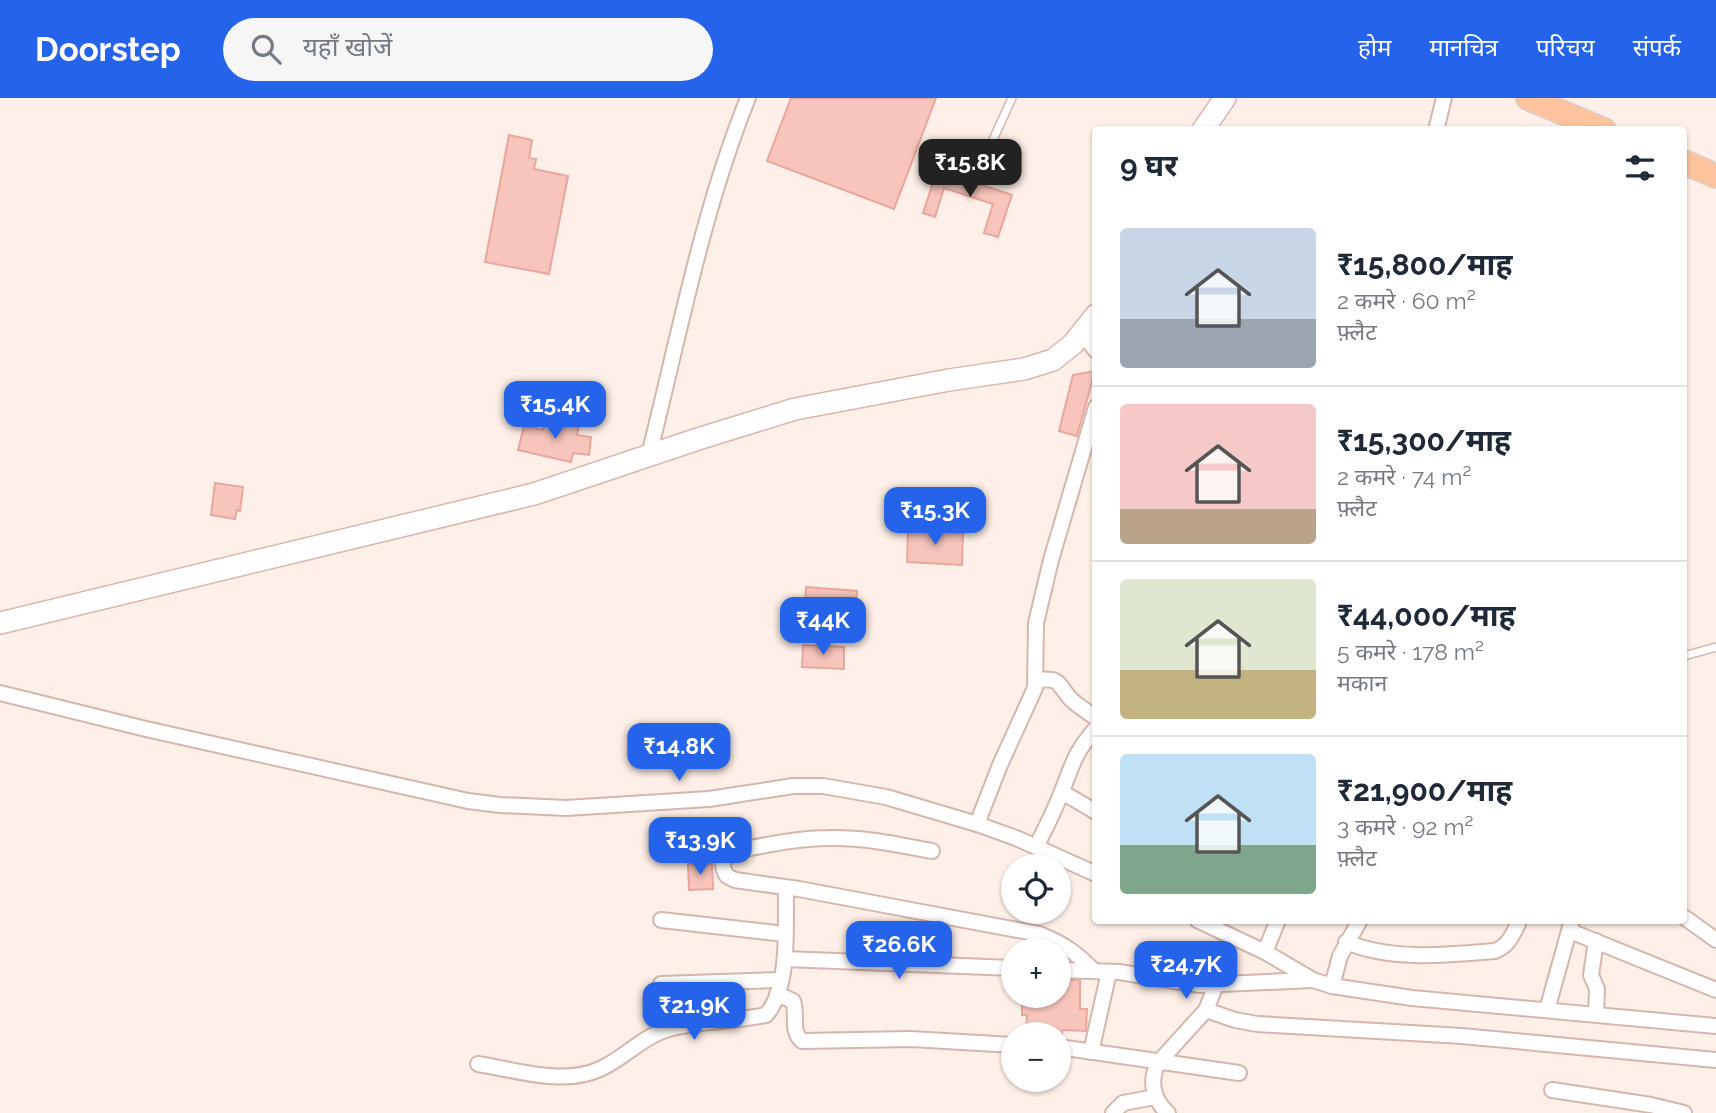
<!DOCTYPE html>
<html lang="hi">
<meta charset="utf-8">
<style>
:root{--surface:#fff;--page:#f6f6f7;--text:#1f2937;--muted:#747a83;--line:#e0e1e3;--accent:#2563eb}
body{margin:0;font-family:Raleway,"Noto Sans Devanagari",sans-serif;background:var(--page);color:var(--text);height:100vh;display:flex;flex-direction:column;font-size:26px;white-space:nowrap}
*{box-sizing:border-box;margin:0}
p{font-size:23px;color:var(--muted)}
.icon{flex:none;width:38px;height:38px;fill:none;stroke:currentColor;stroke-width:2;stroke-linecap:round;stroke-linejoin:round}
.map{position:relative;flex:1;overflow:hidden}
.sheet{position:absolute;left:1092px;top:28px;width:595px;height:798px;display:flex;flex-direction:column;background:var(--surface);border-radius:7px;box-shadow:0 2px 5px #0004}
.sheet>*{flex:none}
.controls{position:absolute;left:1001px;top:756px;display:grid;gap:14px}
.controls a{display:grid;place-items:center;width:70px;height:70px;border-radius:50%;background:var(--surface);box-shadow:0 2px 5px #0004;font-size:35px}
.price{position:absolute;translate:-50% -60px;padding:0 16px;border-radius:14px;background:var(--accent);color:#fff;font-size:23px;line-height:46px;filter:drop-shadow(0 2px 4px #0008)}
.price::after{content:'';position:absolute;left:50%;top:42px;width:21px;height:16px;margin-left:-10px;background:inherit;clip-path:polygon(0 0,100% 0,50% 100%)}
.price.current{background:#222;color:#fff}
ul{padding:0;list-style:none}
li{display:flex;align-items:center;gap:21px;height:175px;padding:0 28px}
li+li{border-top:2px solid var(--line)}
li span{display:grid;place-items:center;flex:none;width:196px;height:140px;border-radius:7px;color:#555}
li>.icon{margin-inline-start:auto}
span .icon{width:84px;height:84px;fill:#fffc;stroke-width:1}
li b{font-size:30px}
h2{display:flex;justify-content:space-between;align-items:center;height:84px;padding:0 28px;font-size:30px}
header{display:flex;align-items:center;gap:42px;box-sizing:border-box;height:98px;padding:0 35px;background:var(--accent);color:#fff}
header strong{font-size:33px}
nav{display:flex;gap:38px;margin-inline-start:auto;font-size:24px}
.search{width:490px;height:63px;background:var(--page);display:flex;align-items:center;gap:18px;box-sizing:border-box;padding:0 24px;border-radius:38px;color:var(--muted);font-size:26px}
.map>svg:first-child{display:block}
.building{fill:#f7c5bc;stroke:#eba69b;stroke-width:2}
.lines{fill:none;stroke-linecap:round;stroke-linejoin:round}
.lane-casing{stroke:#d5b6ae;stroke-width:10}
.street-casing{stroke:#d5b6ae;stroke-width:18}
.secondary-casing{stroke:#dbb6ae;stroke-width:24}
.primary-casing{stroke:#dacdcc;stroke-width:26}
.lane{stroke:#fff;stroke-width:7}
.street{stroke:#fff;stroke-width:14}
.secondary{stroke:#fff;stroke-width:21}
.primary{stroke:#ffc39e;stroke-width:23}
</style>
<header>
<strong>Doorstep</strong>
<div class="search"><svg class="icon" aria-label="search" viewBox="0 0 24 24"><circle cx="10" cy="10" r="6"/><path d="M15 15l6 6"/></svg>यहाँ खोजें</div>
<nav><a>होम</a><a>मानचित्र</a><a>परिचय</a><a>संपर्क</a></nav>
</header>
<div class="map">
<svg width="1716" height="1015" viewBox="0 0 1716 1015">
<rect width="100%" height="100%" fill="#fef0e8"/>
<!-- building -->
<g class="building">
<path d="M791 0H936L894 111 767 63Z"/>
<path d="M509 37 532 42 529 60 536 61 534 71 568 78 549 176 485 164Z"/>
<path d="M937 72 1012 97 998 139 984 135 993 106 944 90 935 119 923 115Z"/>
<path d="M1095 273 1077 338 1059 333 1073 277Z"/>
<path d="M546 320 579 327 577 337 591 339 589 357 573 355 571 364 518 352 524 328 543 332Z"/>
<path d="M215 385 243 389 240 413 237 412 235 421 211 417Z"/>
<path d="M908 432 963 435 962 467 907 464Z"/>
<path d="M806 489 857 493 854 527 804 524Z"/>
<path d="M803 547 844 549V571L802 569Z"/>
<path d="M688 766H712L713 791 689 792Z"/>
<path d="M1062 882H1080V911H1087L1086 933 1062 932V937L1026 935 1027 917H1022V898H1062Z"/>
</g>
<g class="lines">
<!-- lane casing -->
<g class="lane-casing">
<g id="lane">
<path d="M987 55 1012 0"/>
<path d="M1684 558 1716 549"/>
</g>
</g>
<!-- street casing -->
<g class="street-casing">
<g id="street">
<path d="M1436 32 1444 0"/>
<path d="M1082 235 1096 253"/>
<path d="M649 357C679 238 702 114 748 0"/>
<path d="M1036 582C1058 580 1056 582 1068 598 1075 607 1087 613 1096 620"/>
<path d="M0 595 146 631 468 703 500 707 566 710 709 701 793 688H823L886 699 977 726 1016 740 1096 776"/>
<path d="M1062 694 1096 714"/>
<path d="M977 726 1000 667 1035 590 1036 525 1051 462 1096 309"/>
<path d="M1036 749C1045 731 1055 712 1062 693 1074 663 1074 656 1096 630"/>
<path d="M932 753C899 747 864 739 830 740 796 740 763 748 729 754 722 762 721 769 727 778L735 782 799 791 1039 836C1062 845 1077 855 1094 873"/>
<path d="M1684 819 1716 842"/>
<path d="M661 822 785 836"/>
<path d="M1197 822 1265 854 1313 882 1332 888 1412 900 1716 928"/>
<path d="M1570 833 1716 892"/>
<path d="M1596 843 1591 877 1597 891 1596 916"/>
<path d="M1346 844C1392 863 1446 857 1495 853 1508 848 1512 838 1518 826"/>
<path d="M1265 854 1278 822"/>
<path d="M785 861 1013 870"/>
<path d="M1059 872 1119 874 1200 887 1312 882"/>
<path d="M661 886 780 882"/>
<path d="M1332 888 1340 858 1360 822"/>
<path d="M777 896 793 903C798 916 790 933 802 943L911 941 1013 947"/>
<path d="M1206 912 1235 922 1257 926 1462 938 1716 962"/>
<path d="M1547 912 1572 822"/>
<path d="M1059 949 1239 975"/>
<path d="M1091 954 1109 874"/>
<path d="M478 966C516 972 563 988 600 971 623 961 641 940 665 932 697 922 733 924 766 917 791 888 785 826 786 790"/>
<path d="M1552 992 1651 1007 1684 1015"/>
<path d="M1113 1015 1123 1005 1155 999"/>
<path d="M1168 1015C1153 1002 1149 983 1158 965L1206 912 1216 887"/>
</g>
</g>
<!-- secondary casing -->
<g class="secondary-casing">
<g id="secondary">
<path d="M1203 32 1225 0"/>
<path d="M0 525 534 396 698 341 795 311 949 282 1024 271 1053 262 1073 246 1096 217"/>
</g>
</g>
<!-- primary casing -->
<g class="primary-casing">
<g id="primary">
<path d="M1528 0 1604 32"/>
<path d="M1684 64 1716 78"/>
</g>
</g>
<!-- lane -->
<use href="#lane" class="lane"/>
<!-- street -->
<use href="#street" class="street"/>
<!-- secondary -->
<use href="#secondary" class="secondary"/>
<!-- primary -->
<use href="#primary" class="primary"/>
</g>
</svg>
<div class="controls">
<a><svg class="icon" aria-label="locate" viewBox="0 0 24 24"><circle cx="12" cy="12" r="6"/><path d="M12 2v4M12 18v4M2 12h4M18 12h4"/></svg></a>
<a>+</a>
<a>−</a>
</div>
<b class="price current" style="left:970px;top:101px">₹15.8K</b>
<b class="price" style="left:555px;top:343px">₹15.4K</b>
<b class="price" style="left:935px;top:449px">₹15.3K</b>
<b class="price" style="left:823px;top:559px">₹44K</b>
<b class="price" style="left:679px;top:685px">₹14.8K</b>
<b class="price" style="left:700px;top:779px">₹13.9K</b>
<b class="price" style="left:899px;top:883px">₹26.6K</b>
<b class="price" style="left:1186px;top:903px">₹24.7K</b>
<b class="price" style="left:694px;top:944px">₹21.9K</b>
<section class="sheet">
<h2>9 घर<svg class="icon" aria-label="filters" viewBox="0 0 24 24"><path d="M4 7h16M4 17h16"/><circle cx="9" cy="7" r="2"/><circle cx="15" cy="17" r="2"/></svg></h2>
<ul>
<li><span style="background:linear-gradient(#c9d6e8 65%,#9aa5b1 0)"><svg class="icon" aria-label="home" viewBox="0 0 24 24"><path d="M3 11l9-7 9 7M6 9v11h12V9"/></svg></span><div><b>₹15,800/माह</b><p>2 कमरे · 60 m²</p><p>फ़्लैट</p></div></li>
<li><span style="background:linear-gradient(#f6c9c9 75%,#b9a48a 0)"><svg class="icon" aria-label="home" viewBox="0 0 24 24"><path d="M3 11l9-7 9 7M6 9v11h12V9"/></svg></span><div><b>₹15,300/माह</b><p>2 कमरे · 74 m²</p><p>फ़्लैट</p></div></li>
<li><span style="background:linear-gradient(#dfe7d0 65%,#c2b280 0)"><svg class="icon" aria-label="home" viewBox="0 0 24 24"><path d="M3 11l9-7 9 7M6 9v11h12V9"/></svg></span><div><b>₹44,000/माह</b><p>5 कमरे · 178 m²</p><p>मकान</p></div></li>
<li><span style="background:linear-gradient(#bfe0f5 65%,#7fa58c 0)"><svg class="icon" aria-label="home" viewBox="0 0 24 24"><path d="M3 11l9-7 9 7M6 9v11h12V9"/></svg></span><div><b>₹21,900/माह</b><p>3 कमरे · 92 m²</p><p>फ़्लैट</p></div></li>
</ul>
</section>
</div>
